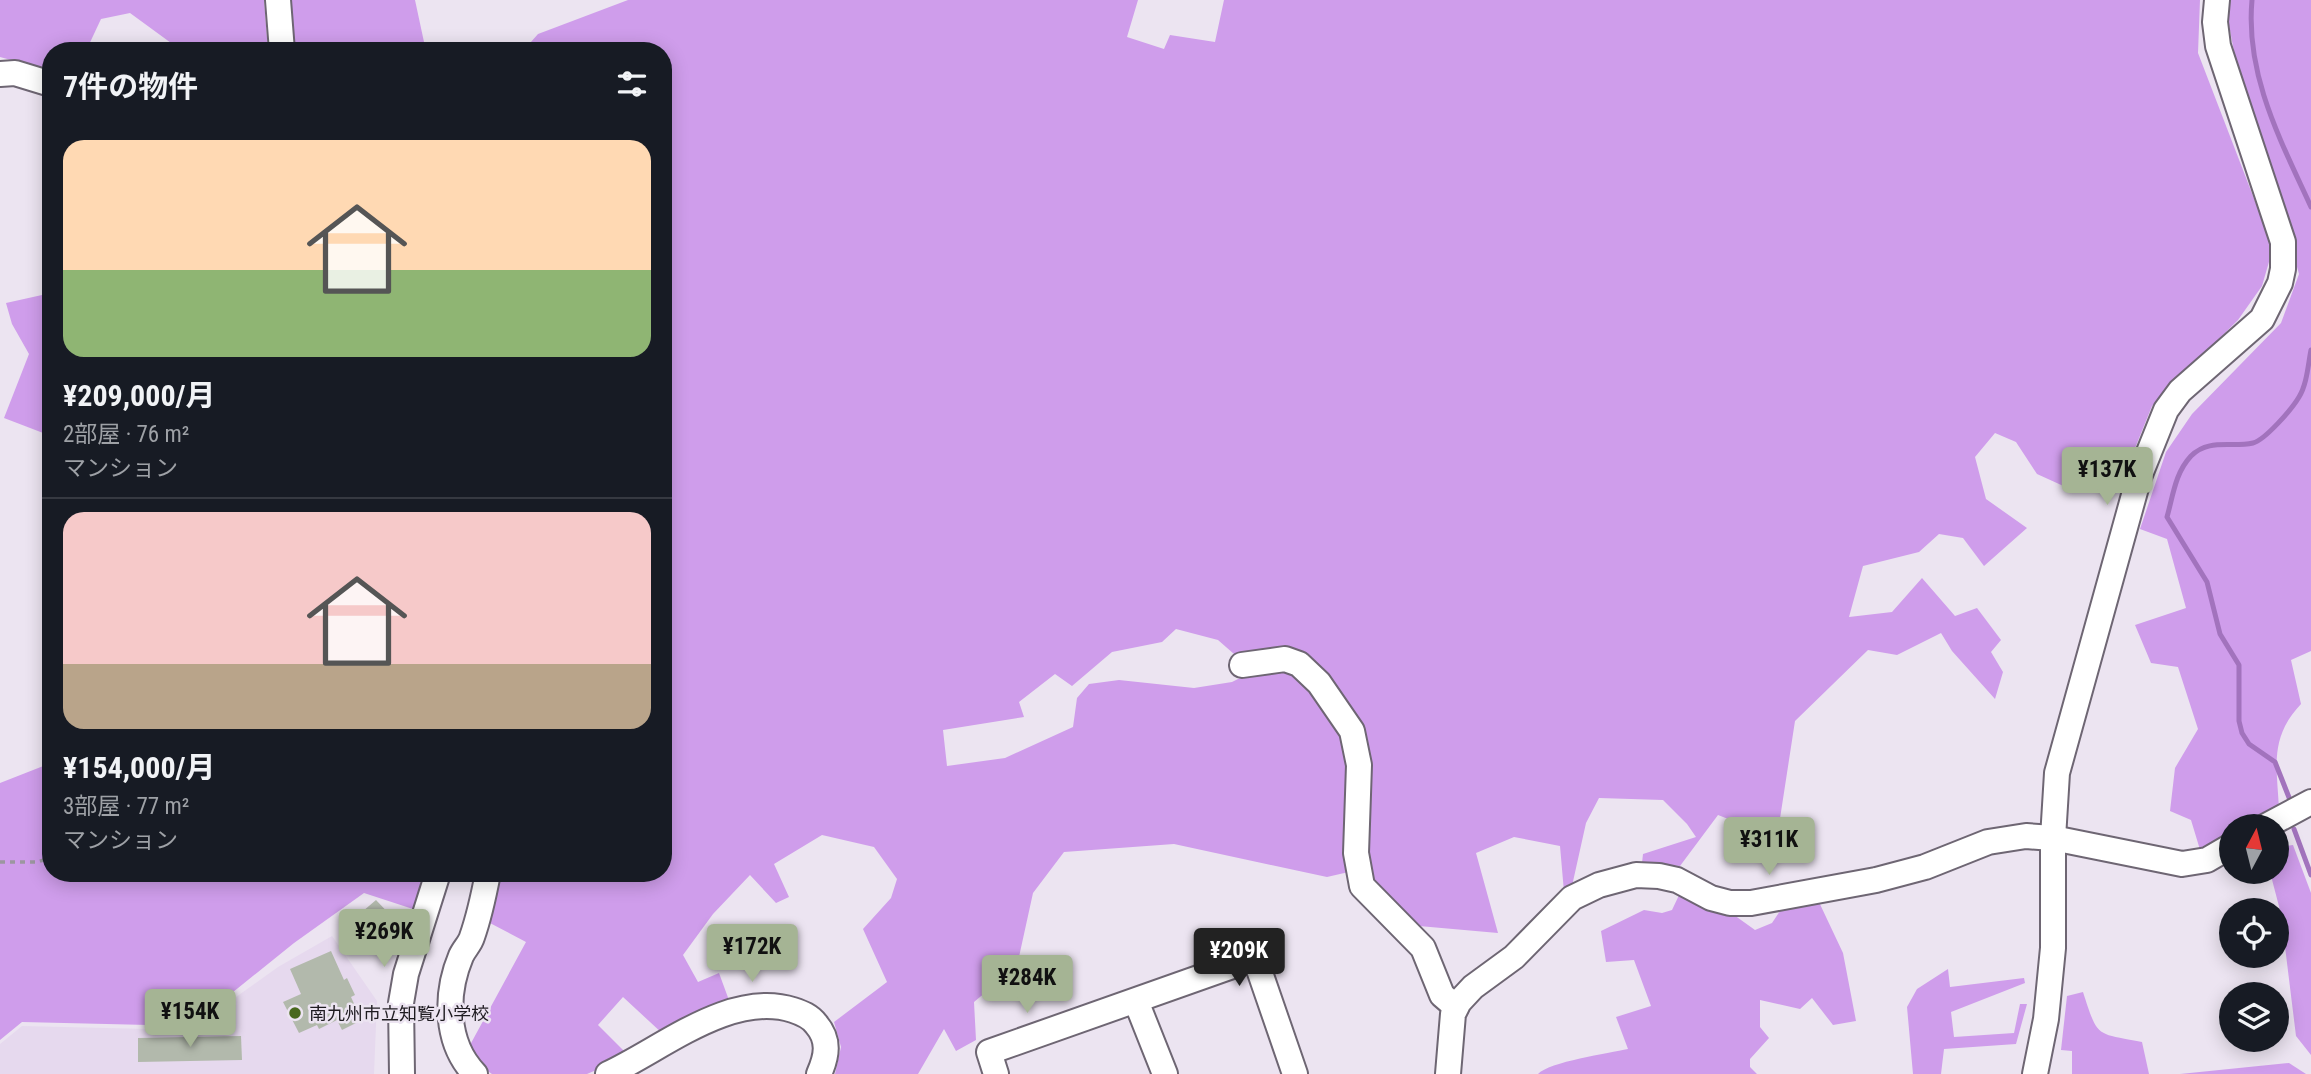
<!DOCTYPE html>
<html lang="ja">
<meta charset="utf-8">
<style>
:root{--surface:#171b24;--page:#242831;--text:#f1f3f6;--muted:#9ea1a6;--line:#363941;--accent:#a5b494}
body{margin:0;font-family:"Roboto Condensed","Noto Sans JP",sans-serif;background:var(--page);color:var(--text);height:100vh;display:flex;flex-direction:column;font-size:26px;white-space:nowrap}
*{box-sizing:border-box;margin:0}
p{font-size:23px;color:var(--muted)}
.icon{flex:none;width:38px;height:38px;fill:none;stroke:currentColor;stroke-width:2;stroke-linecap:round;stroke-linejoin:round}
.map{position:relative;flex:1;overflow:hidden}
.drawer{position:absolute;left:42px;top:42px;width:630px;height:840px;display:flex;flex-direction:column;background:var(--surface);border-radius:28px;box-shadow:0 4px 18px #0003}
.drawer>*{flex:none}
.needle{width:46px;rotate:7deg}
.tools{position:absolute;left:2219px;top:814px;display:grid;gap:14px}
.tools a{display:grid;place-items:center;width:70px;height:70px;border-radius:50%;background:var(--surface);box-shadow:0 4px 18px #0003;font-size:35px}
.price{position:absolute;translate:-50% -60px;padding:0 16px;border-radius:7px;background:var(--accent);color:#111;font-size:23px;line-height:46px;filter:drop-shadow(0 2px 4px #0008)}
.price::after{content:'';position:absolute;left:50%;top:42px;width:21px;height:16px;margin-left:-10px;background:inherit;clip-path:polygon(0 0,100% 0,50% 100%)}
.price.current{background:#222;color:#fff}
ul{padding:0;list-style:none}
li{display:grid;align-content:center;gap:14px;height:371px;padding:0 21px}
li+li{border-top:2px solid var(--line)}
li span{display:grid;place-items:center;height:217px;border-radius:21px;color:#555}
li>.icon{margin-inline-start:auto}
span .icon{width:126px;height:126px;fill:#fffc;stroke-width:1}
li b{font-size:30px}
h2{display:flex;justify-content:space-between;align-items:center;height:84px;padding:0 21px;font-size:30px}
.map>svg:first-child{display:block}
.built{fill:#e6d9ee}
.forest{fill:#cf9deb;fill-rule:evenodd}
.lines{fill:none;stroke-linecap:round;stroke-linejoin:round}
.stream{stroke:#a273bd;stroke-width:5}
.building{fill:#b2b9ac}
.minor-casing{stroke:#6e6673;stroke-width:28}
.path{stroke:#9c96a0;stroke-width:3.5;stroke-dasharray:5 5;stroke-linecap:butt}
.minor{stroke:#fff;stroke-width:24}
.poi-dot{fill:#49681d;stroke:#ece4f1;stroke-width:2.5}
.labels{text-anchor:middle;dominant-baseline:central;stroke-width:5;stroke-linejoin:round;paint-order:stroke}
.poi-label{font-size:18px;fill:#1e1b20;stroke:#ece4f1;text-anchor:start}
</style>
<div class="map">
<svg width="2311" height="1074" viewBox="0 0 2311 1074">
<rect width="100%" height="100%" fill="#ece4f1"/>
<!-- built -->
<path class="built" d="M332 936 377 1001 374 1074H0V1044L22 1026 190 1030 278 967Z"/>
<!-- forest -->
<g class="forest">
<path d="M0 0H264L268 51H182L130 13 101 19 86 51H51V71L0 57Z"/>
<path d="M291 0H415L424 42 386 51H295Z"/>
<path d="M628 0H1138L1127 37 1164 49 1170 35 1215 42 1224 0H2200L2198 53 2273 248 2262 286 2238 320 2152 406 2129 463 2070 489 2037 474 2016 442 1995 433 1975 457 1986 499 2027 528 1984 566 1963 538 1939 534 1919 552 1863 566 1849 617 1892 612 1922 578 1955 616 1977 608 2001 640 1991 652 2003 672 1995 699 1952 651 1941 633 1897 655 1868 650 1795 721 1777 838 1718 815 1680 866 1642 863 1643 854 1696 837 1687 824 1663 800 1599 798 1586 823 1572 886 1564 892 1560 846 1514 837 1476 853 1498 933 1419 926 1353 871 1327 877 1174 844 1064 852 1033 893 1017 966 974 1002 976 1040 956 1051 944 1029 918 1074H835L841 1047 834 1022 887 982 863 929 891 898 897 879 874 847 822 835 774 864 789 897 776 903 750 875 713 914 683 955 698 982 719 973 730 1003 663 1034 623 997 598 1025 629 1056 587 1074H492L479 1065 470 1045 526 942 488 922 497 873H663V51H523L538 34ZM1176 629 1218 640 1234 654 1276 660 1232 682 1194 688 1119 680 1089 684 1077 698 1073 727 1005 758 947 766 943 730 1024 717 1019 702 1055 674 1072 686 1112 652 1162 642Z"/>
<path d="M2230 0H2311V651L2291 660 2301 704C2269 738 2277 767 2279 809L2249 826H2231V836L2201 853 2191 820 2170 811 2175 768 2198 729 2178 667 2151 663 2135 625 2186 608 2167 539 2140 529 2166 452 2192 414 2281 323 2299 274 2268 163 2237 67 2227 15Z"/>
<path d="M51 293V436L4 418 29 354 12 324 6 303Z"/>
<path d="M51 763V873H422L416 910 364 893 294 943 191 1026 22 1022 0 1040V783Z"/>
<path d="M2293 845 2311 893V1055L2296 1036 2281 914 2270 872H2277V847Z"/>
<path d="M1681 891 1734 915 1755 930 1772 923 1782 908 1818 900 1843 953 1856 1021 1833 1025 1812 998 1800 1009 1760 1000V1027L1769 1038 1750 1059V1067L1757 1074H1538C1549 1062 1609 1053 1628 1049L1616 1017 1651 1006 1634 960 1606 962 1601 931 1644 910 1662 913 1672 910Z"/>
<path d="M1948 969 1950 987 2024 978 2025 983 1951 1012 1954 1037 2014 1033 2020 1004H2027L2016 1044 1944 1049 1941 1074H1913L1907 1007 1917 989Z"/>
<path d="M2083 992C2098 1038 2095 1033 2142 1042L2149 1074H2072V1051L2061 1050 2067 996Z"/>
<path d="M2289 1063 2306 1074H2180Z"/>
</g>
<g class="lines">
<!-- stream -->
<g class="stream">
<path d="M2252 0C2245 75 2281 141 2311 207"/>
<path d="M2290 800 2275 762 2249 744 2242 733 2239 721V665L2220 634 2207 582 2167 517C2173 496 2175 473 2191 456 2209 438 2231 448 2253 443 2265 440 2292 409 2299 397 2307 384 2308 365 2311 350"/>
<path d="M2294 829 2311 875"/>
</g>
</g>
<!-- building -->
<g class="building">
<path d="M376 900 395 920 368 943 364 938 361 940 356 935 351 939 342 929Z"/>
<path d="M331 951 344 980 347 978 355 995 351 997 356 1008 350 1011 356 1023 342 1030 337 1020 319 1029 317 1025 299 1033 283 1002 301 994 290 969Z"/>
<path d="M241 1036 242 1060 138 1062V1038Z"/>
</g>
<g class="lines">
<!-- minor casing -->
<g class="minor-casing">
<g id="minor">
<path d="M278 0 282 51"/>
<path d="M0 74 15 73 51 84"/>
<path d="M1242 665 1285 659 1299 664 1319 683 1352 731 1359 765 1356 853 1362 886 1423 948 1442 995 1456 1007"/>
<path d="M2266 826 2311 802"/>
<path d="M1136 1001 1165 1074"/>
<path d="M402 1074 401 1003 406 974 438 873"/>
<path d="M475 1074C445 1043 445 994 461 956 464 949 470 944 472 937 479 917 484 894 488 873"/>
<path d="M608 1074C662 1049 731 990 793 1010 802 1013 810 1016 816 1024 830 1040 827 1056 819 1074"/>
<path d="M996 1074 989 1052 1255 958 1295 1074"/>
<path d="M1448 1074 1453 1014 1459 1002 1473 987 1514 957 1572 898 1599 885 1636 875 1659 876 1677 880 1711 898 1730 903H1751L1876 880 1925 867 1988 842 2026 836 2053 838 2182 864 2207 860 2231 846"/>
<path d="M2035 1074 2046 1019 2053 948V838L2057 773 2139 477 2166 410 2180 391 2262 319 2280 283 2283 269V242L2218 46 2215 22 2217 0"/>
</g>
</g>
<!-- path -->
<path class="path" d="M0 862H37L51 858"/>
<!-- minor -->
<use href="#minor" class="minor"/>
</g>
<!-- markers -->
<circle class="poi-dot" cx="295" cy="1013" r="7"/>
<g class="labels">
<!-- poi labels -->
<g class="poi-label">
<text x="309" y="1013">南九州市立知覧小学校</text>
</g>
</g>
</svg>
<div class="tools">
<a><svg class="needle" viewBox="-14 -14 28 28"><path d="M0-13l5 13h-10z" fill="#e53935"/><path d="M0 13l5-13h-10z" fill="#9ea1a6"/></svg></a>
<a><svg class="icon" aria-label="locate" viewBox="0 0 24 24"><circle cx="12" cy="12" r="6"/><path d="M12 2v4M12 18v4M2 12h4M18 12h4"/></svg></a>
<a><svg class="icon" aria-label="layers" viewBox="0 0 24 24"><path d="M12 4l9 5-9 5-9-5zM3 14l9 5 9-5"/></svg></a>
</div>
<b class="price" style="left:2107px;top:507px">¥137K</b>
<b class="price" style="left:1769px;top:877px">¥311K</b>
<b class="price" style="left:384px;top:969px">¥269K</b>
<b class="price" style="left:752px;top:984px">¥172K</b>
<b class="price current" style="left:1239px;top:988px">¥209K</b>
<b class="price" style="left:1027px;top:1015px">¥284K</b>
<b class="price" style="left:190px;top:1049px">¥154K</b>
<section class="drawer">
<h2>7件の物件<svg class="icon" aria-label="filters" viewBox="0 0 24 24"><path d="M4 7h16M4 17h16"/><circle cx="9" cy="7" r="2"/><circle cx="15" cy="17" r="2"/></svg></h2>
<ul>
<li><span style="background:linear-gradient(#ffd9b3 60%,#8fb573 0)"><svg class="icon" aria-label="home" viewBox="0 0 24 24"><path d="M3 11l9-7 9 7M6 9v11h12V9"/></svg></span><div><b>¥209,000/月</b><p>2部屋 · 76 m²</p><p>マンション</p></div></li>
<li><span style="background:linear-gradient(#f6c9c9 70%,#b9a48a 0)"><svg class="icon" aria-label="home" viewBox="0 0 24 24"><path d="M3 11l9-7 9 7M6 9v11h12V9"/></svg></span><div><b>¥154,000/月</b><p>3部屋 · 77 m²</p><p>マンション</p></div></li>
</ul>
</section>
</div>
